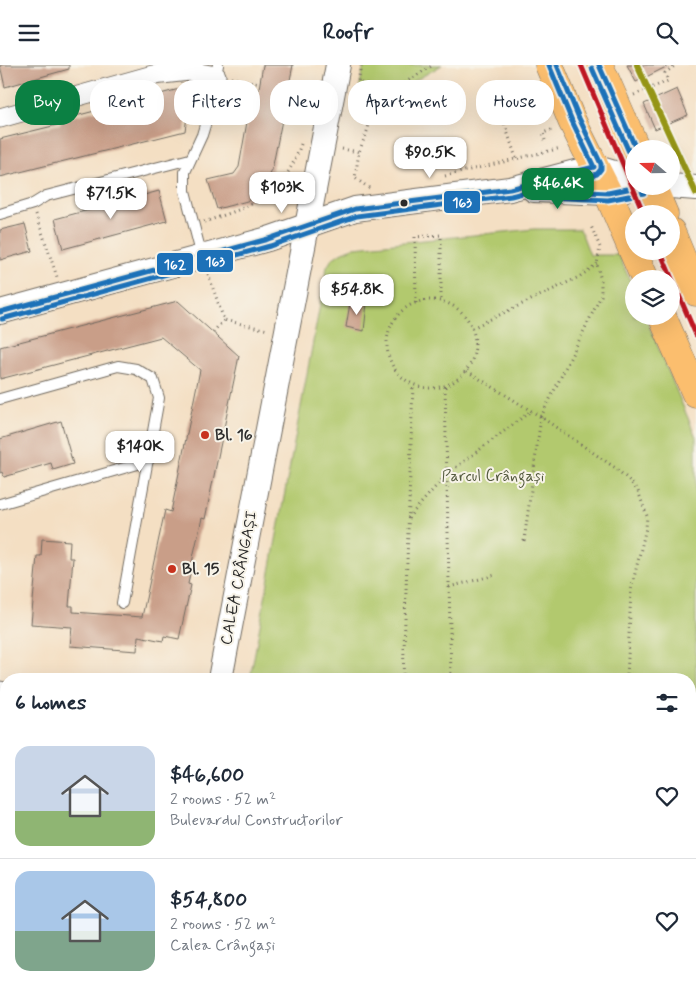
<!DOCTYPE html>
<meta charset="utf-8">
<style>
:root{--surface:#fff;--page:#f6f6f7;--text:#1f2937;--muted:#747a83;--line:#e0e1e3;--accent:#0b8043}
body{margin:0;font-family:Mynerve,sans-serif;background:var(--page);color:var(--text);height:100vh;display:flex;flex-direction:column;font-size:19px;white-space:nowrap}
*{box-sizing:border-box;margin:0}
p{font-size:16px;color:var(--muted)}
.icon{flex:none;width:28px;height:28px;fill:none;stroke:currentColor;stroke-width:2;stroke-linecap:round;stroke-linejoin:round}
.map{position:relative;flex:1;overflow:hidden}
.details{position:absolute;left:0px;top:608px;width:696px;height:321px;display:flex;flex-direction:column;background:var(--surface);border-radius:20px 20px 0 0;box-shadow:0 5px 20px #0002}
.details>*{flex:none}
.guide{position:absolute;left:15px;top:15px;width:666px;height:45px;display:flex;gap:10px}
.needle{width:32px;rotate:290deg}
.fabs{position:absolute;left:625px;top:75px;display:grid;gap:10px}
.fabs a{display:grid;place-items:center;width:55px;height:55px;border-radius:50%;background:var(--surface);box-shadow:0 5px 20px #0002;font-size:25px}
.price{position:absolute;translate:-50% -42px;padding:0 11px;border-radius:10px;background:#fff;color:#222;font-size:16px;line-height:32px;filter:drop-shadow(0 1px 2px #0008)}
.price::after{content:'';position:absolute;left:50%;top:30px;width:15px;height:11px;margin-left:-8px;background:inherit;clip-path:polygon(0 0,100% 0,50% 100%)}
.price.active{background:var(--accent);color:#fff}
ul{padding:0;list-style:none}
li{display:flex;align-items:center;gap:15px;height:125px;padding:0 15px}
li+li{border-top:1px solid var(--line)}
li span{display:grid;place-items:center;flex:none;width:140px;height:100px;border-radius:15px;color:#555}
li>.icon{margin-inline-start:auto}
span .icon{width:60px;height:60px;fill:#fffc;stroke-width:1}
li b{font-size:21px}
h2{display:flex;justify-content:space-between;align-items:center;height:60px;padding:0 15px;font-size:21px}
.chip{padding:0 18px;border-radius:20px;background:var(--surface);box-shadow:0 5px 20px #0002;font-size:18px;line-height:45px}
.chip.active{background:var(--accent);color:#fff}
header{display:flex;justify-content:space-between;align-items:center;height:65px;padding:0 15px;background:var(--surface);font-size:22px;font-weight:700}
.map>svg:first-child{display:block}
.green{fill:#b2c96e;stroke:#6e7a4c}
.building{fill:#c99e88}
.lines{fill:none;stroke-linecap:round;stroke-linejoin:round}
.service-casing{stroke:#716a60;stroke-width:12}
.minor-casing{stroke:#716a60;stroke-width:21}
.tertiary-casing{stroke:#716a60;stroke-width:26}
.primary-casing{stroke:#716a60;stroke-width:29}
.path{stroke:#716a60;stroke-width:3;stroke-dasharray:1 4;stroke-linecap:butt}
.service{stroke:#fff;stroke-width:10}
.minor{stroke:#fff;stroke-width:19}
.tertiary{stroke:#fff;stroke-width:24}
.primary{stroke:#fbbe6e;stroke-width:28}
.bus-1-casing{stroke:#f7f3e8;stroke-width:9}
.bus-2-casing{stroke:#f7f3e8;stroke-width:9}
.bus-1{stroke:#1d71b8;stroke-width:5}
.bus-2{stroke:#1d71b8;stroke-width:5}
.tram-1-casing{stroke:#f7f3e8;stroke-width:9}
.tram-1{stroke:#be1622;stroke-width:5}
.metro-1-casing{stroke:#f7f3e8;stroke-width:10}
.metro-1{stroke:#959516;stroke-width:6}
.bus-dot{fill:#2b2b2b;stroke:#f7f3e8;stroke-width:2}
.poi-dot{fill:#c8321e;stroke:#f7f3e8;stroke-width:2}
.labels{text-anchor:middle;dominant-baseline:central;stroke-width:4;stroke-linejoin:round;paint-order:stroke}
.poi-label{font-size:16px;font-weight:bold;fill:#2b2b2b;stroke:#f7f3e8;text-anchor:start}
.park-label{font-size:16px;fill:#545a3f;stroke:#f7f3e8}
.street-label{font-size:16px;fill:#2b2b2b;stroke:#f7f3e8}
.line-badge{stroke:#f7f3e8;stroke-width:2}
.badge-label{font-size:14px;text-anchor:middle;font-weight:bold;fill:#fff}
</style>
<header><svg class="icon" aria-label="menu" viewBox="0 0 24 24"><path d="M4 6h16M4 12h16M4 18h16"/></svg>Roofr<svg class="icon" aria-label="search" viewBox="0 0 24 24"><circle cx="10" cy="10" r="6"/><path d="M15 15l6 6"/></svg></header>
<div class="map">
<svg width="696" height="928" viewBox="0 0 696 928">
<rect width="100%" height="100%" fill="#f7f3e8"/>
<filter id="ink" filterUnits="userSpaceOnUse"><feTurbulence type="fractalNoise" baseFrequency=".02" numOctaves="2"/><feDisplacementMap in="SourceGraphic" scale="10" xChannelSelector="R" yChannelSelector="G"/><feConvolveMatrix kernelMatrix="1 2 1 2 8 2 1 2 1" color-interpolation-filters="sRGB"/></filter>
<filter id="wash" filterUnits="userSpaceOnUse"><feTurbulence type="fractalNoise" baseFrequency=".0096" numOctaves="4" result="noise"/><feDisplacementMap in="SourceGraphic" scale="20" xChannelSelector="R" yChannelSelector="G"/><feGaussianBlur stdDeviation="1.12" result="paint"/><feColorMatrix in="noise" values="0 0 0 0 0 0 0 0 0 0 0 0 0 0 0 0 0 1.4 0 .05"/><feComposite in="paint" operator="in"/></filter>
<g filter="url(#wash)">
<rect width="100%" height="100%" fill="#f4dfc3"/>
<!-- green -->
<g class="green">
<path d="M364 0H442L371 41 357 35Z"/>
<path d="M534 164H580L590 190H619L634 225V251H645L696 372V928H191L192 922H690V614H250L327 202 332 194 339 189 355 182Z"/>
</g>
<g id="blocks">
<!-- building -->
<g class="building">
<path d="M0 0H69V4L5 22Z"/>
<path d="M263 0H293L272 105 268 115 252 133 247 136 217 144 208 115 234 109 239 102 250 40 256 41Z"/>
<path d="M627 0H670L636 17Z"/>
<path d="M191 21 185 66 0 112V74L61 59 60 55Z"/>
<path d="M677 24 688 50 655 64 644 39Z"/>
<path d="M159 126 167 156 63 184 55 154Z"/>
<path d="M25 159 32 186 0 195V165Z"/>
<path d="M178 236 239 291 205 454 202 453 194 488 188 519 191 520 179 574 164 571 163 576 138 571 137 586 70 581 72 562 31 559 37 491H41L42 474 70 476 69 493H73L69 541H73V547L142 552 165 445 171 447 200 305 161 272 0 314V282Z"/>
<path d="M350 238H367L364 266 346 262Z"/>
<path d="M61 356 73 399 53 405 51 398 4 412 2 407 0 408V374Z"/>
</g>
</g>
</g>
<g filter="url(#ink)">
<use href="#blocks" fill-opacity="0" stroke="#716a60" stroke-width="1"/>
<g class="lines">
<!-- service casing -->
<g class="service-casing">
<g id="service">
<path d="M0 149 33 139 46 131 190 94"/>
<path d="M202 192 185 126V107L202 70 209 47 218 0"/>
<path d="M0 334 118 301 136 304 153 314 159 333 122 538"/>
<path d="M0 439 148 396"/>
<path d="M0 699 6 698"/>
<path d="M0 840 6 841"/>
</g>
</g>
<!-- minor casing -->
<g class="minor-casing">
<g id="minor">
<path d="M0 53 153 10 189 6 216 11"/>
<path d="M0 626 6 627"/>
<path d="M0 915 6 917"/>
<path d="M37 922 65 928"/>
</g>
</g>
<!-- tertiary casing -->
<g class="tertiary-casing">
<g id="tertiary">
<path d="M671 121 696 123"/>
<path d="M534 125 608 128 623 125"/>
<path d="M0 247 268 174 355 144 510 124 594 102 634 114"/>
<path d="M220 614 338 0"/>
<path d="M160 928 161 922"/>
</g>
</g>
<!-- primary casing -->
<g class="primary-casing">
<g id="primary">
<path d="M549 0 572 56 608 128 645 214"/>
<path d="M599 0 636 84"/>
<path d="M652 121 664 149"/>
<path d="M671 167 696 227"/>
<path d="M662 251 696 329"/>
</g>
</g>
<!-- path -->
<g class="path">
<path d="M361 0 358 17C394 29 403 19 433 0"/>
<path d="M231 13 260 18"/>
<path d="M288 21H315"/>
<path d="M634 30 668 16 665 8 676 0"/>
<path d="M545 75 543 68 554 64"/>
<path d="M342 84 359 87"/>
<path d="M516 93 503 54 543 38"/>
<path d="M445 111 561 83"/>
<path d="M369 123 355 113 359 87 368 64 376 23"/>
<path d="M36 149 57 212"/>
<path d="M204 157C254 140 283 132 301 79"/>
<path d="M208 209 224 255 268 265"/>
<circle cx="431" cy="279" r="44"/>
<path d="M416 238 415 172 441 170V236"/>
<path d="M472 263 579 212 597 199"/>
<path d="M213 267 224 255"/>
<path d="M467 306 541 352 614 402 628 414 638 426 647 451 646 463 631 525 627 614"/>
<path d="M445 322 451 614"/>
<path d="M408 453 446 410 531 346"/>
<path d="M524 476 541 352 601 231V216L597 199 600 182 591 161"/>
<path d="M449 522 495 510"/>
<path d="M403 614 413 320"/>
<path d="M690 640 696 641"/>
<path d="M690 746 696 758"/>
<path d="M281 922 283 928"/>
<path d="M389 922 398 928"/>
<path d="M490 922 498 928"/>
<path d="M385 928 389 923"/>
<path d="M449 928 457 922"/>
<path d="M562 928 564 922"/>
</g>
<!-- service -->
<use href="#service" class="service"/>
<!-- minor -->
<use href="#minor" class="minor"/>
<!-- tertiary -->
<use href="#tertiary" class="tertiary"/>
<!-- primary -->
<use href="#primary" class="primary"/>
<!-- bus-1 casing -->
<g class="bus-1-casing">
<g id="bus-1">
<path d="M599 0 636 84"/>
<path d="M547 125 608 128 642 121"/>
<path d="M0 247 268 174 355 144 510 124 594 102 572 56 549 0"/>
</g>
</g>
<!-- bus-2 casing -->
<g class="bus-2-casing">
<g id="bus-2">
<path d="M592 3 629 87"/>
<path d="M547 132 608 135 644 128"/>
<path d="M2 254 270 181 357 151 511 131 597 109 601 104V99L579 53 557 0"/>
</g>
</g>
<!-- bus-1 -->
<use href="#bus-1" class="bus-1"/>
<!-- bus-2 -->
<use href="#bus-2" class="bus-2"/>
<!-- tram-1 casing -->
<g class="tram-1-casing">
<g id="tram-1">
<path d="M581 0 644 149"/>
<path d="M660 186 696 270"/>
</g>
</g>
<!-- tram-1 -->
<use href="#tram-1" class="tram-1"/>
<!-- metro-1 casing -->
<g class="metro-1-casing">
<path id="metro-1" d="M637 0 696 128"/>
</g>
<!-- metro-1 -->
<use href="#metro-1" class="metro-1"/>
</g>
</g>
<!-- markers -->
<circle class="bus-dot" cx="404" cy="138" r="4.5"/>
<g class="poi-dot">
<circle cx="205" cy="370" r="5"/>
<circle cx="172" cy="504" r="5"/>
</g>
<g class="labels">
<!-- poi labels -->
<g class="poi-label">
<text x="215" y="370">Bl. 16</text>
<text x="182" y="504">Bl. 15</text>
</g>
<!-- park labels -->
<g class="park-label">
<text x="493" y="411">Parcul Crângași</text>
</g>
<!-- street labels -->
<g class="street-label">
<text transform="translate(239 513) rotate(-79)">CALEA CRÂNGAȘI</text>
</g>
</g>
<g class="line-badge">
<rect x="443" y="125" width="38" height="24" rx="5" fill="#1d71b8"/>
<rect x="196" y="184" width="38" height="24" rx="5" fill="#1d71b8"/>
<rect x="156" y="187" width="38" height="24" rx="5" fill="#1d71b8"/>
</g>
<g class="badge-label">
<text x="462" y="142">163</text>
<text x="215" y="201">163</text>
<text x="175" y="204">162</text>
</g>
</svg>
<div class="fabs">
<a><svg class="needle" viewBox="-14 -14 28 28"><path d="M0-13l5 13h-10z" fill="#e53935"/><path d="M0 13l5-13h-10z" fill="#747a83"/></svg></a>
<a><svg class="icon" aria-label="locate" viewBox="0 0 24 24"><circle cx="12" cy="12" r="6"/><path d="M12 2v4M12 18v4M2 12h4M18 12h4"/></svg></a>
<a><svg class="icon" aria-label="layers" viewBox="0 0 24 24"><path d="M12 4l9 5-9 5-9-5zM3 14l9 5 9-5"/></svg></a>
</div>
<b class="price" style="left:430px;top:114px">$90.5K</b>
<b class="price active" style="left:558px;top:145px">$46.6K</b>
<b class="price" style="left:282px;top:149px">$103K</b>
<b class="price" style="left:111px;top:155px">$71.5K</b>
<b class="price" style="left:357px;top:251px">$54.8K</b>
<b class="price" style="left:140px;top:408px">$140K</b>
<div class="guide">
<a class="chip active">Buy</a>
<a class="chip">Rent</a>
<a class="chip">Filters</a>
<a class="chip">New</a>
<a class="chip">Apartment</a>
<a class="chip">House</a>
</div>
<section class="details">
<h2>6 homes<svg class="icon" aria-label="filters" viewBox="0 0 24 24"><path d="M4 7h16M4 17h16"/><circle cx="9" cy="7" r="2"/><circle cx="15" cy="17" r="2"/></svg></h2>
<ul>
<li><span style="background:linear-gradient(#c9d6e8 65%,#8fb573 0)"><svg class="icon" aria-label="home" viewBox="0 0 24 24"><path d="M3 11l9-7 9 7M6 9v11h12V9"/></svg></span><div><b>$46,600</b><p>2 rooms · 52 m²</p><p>Bulevardul Constructorilor</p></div><svg class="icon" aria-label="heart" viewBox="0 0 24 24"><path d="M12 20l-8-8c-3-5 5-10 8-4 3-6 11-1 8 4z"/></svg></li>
<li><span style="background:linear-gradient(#a9c7e8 60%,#7fa58c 0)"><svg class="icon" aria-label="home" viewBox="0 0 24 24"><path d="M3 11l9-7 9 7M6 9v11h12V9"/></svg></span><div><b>$54,800</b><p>2 rooms · 52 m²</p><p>Calea Crângași</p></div><svg class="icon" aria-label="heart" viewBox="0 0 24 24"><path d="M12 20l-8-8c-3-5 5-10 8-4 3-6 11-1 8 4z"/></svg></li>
</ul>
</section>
</div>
